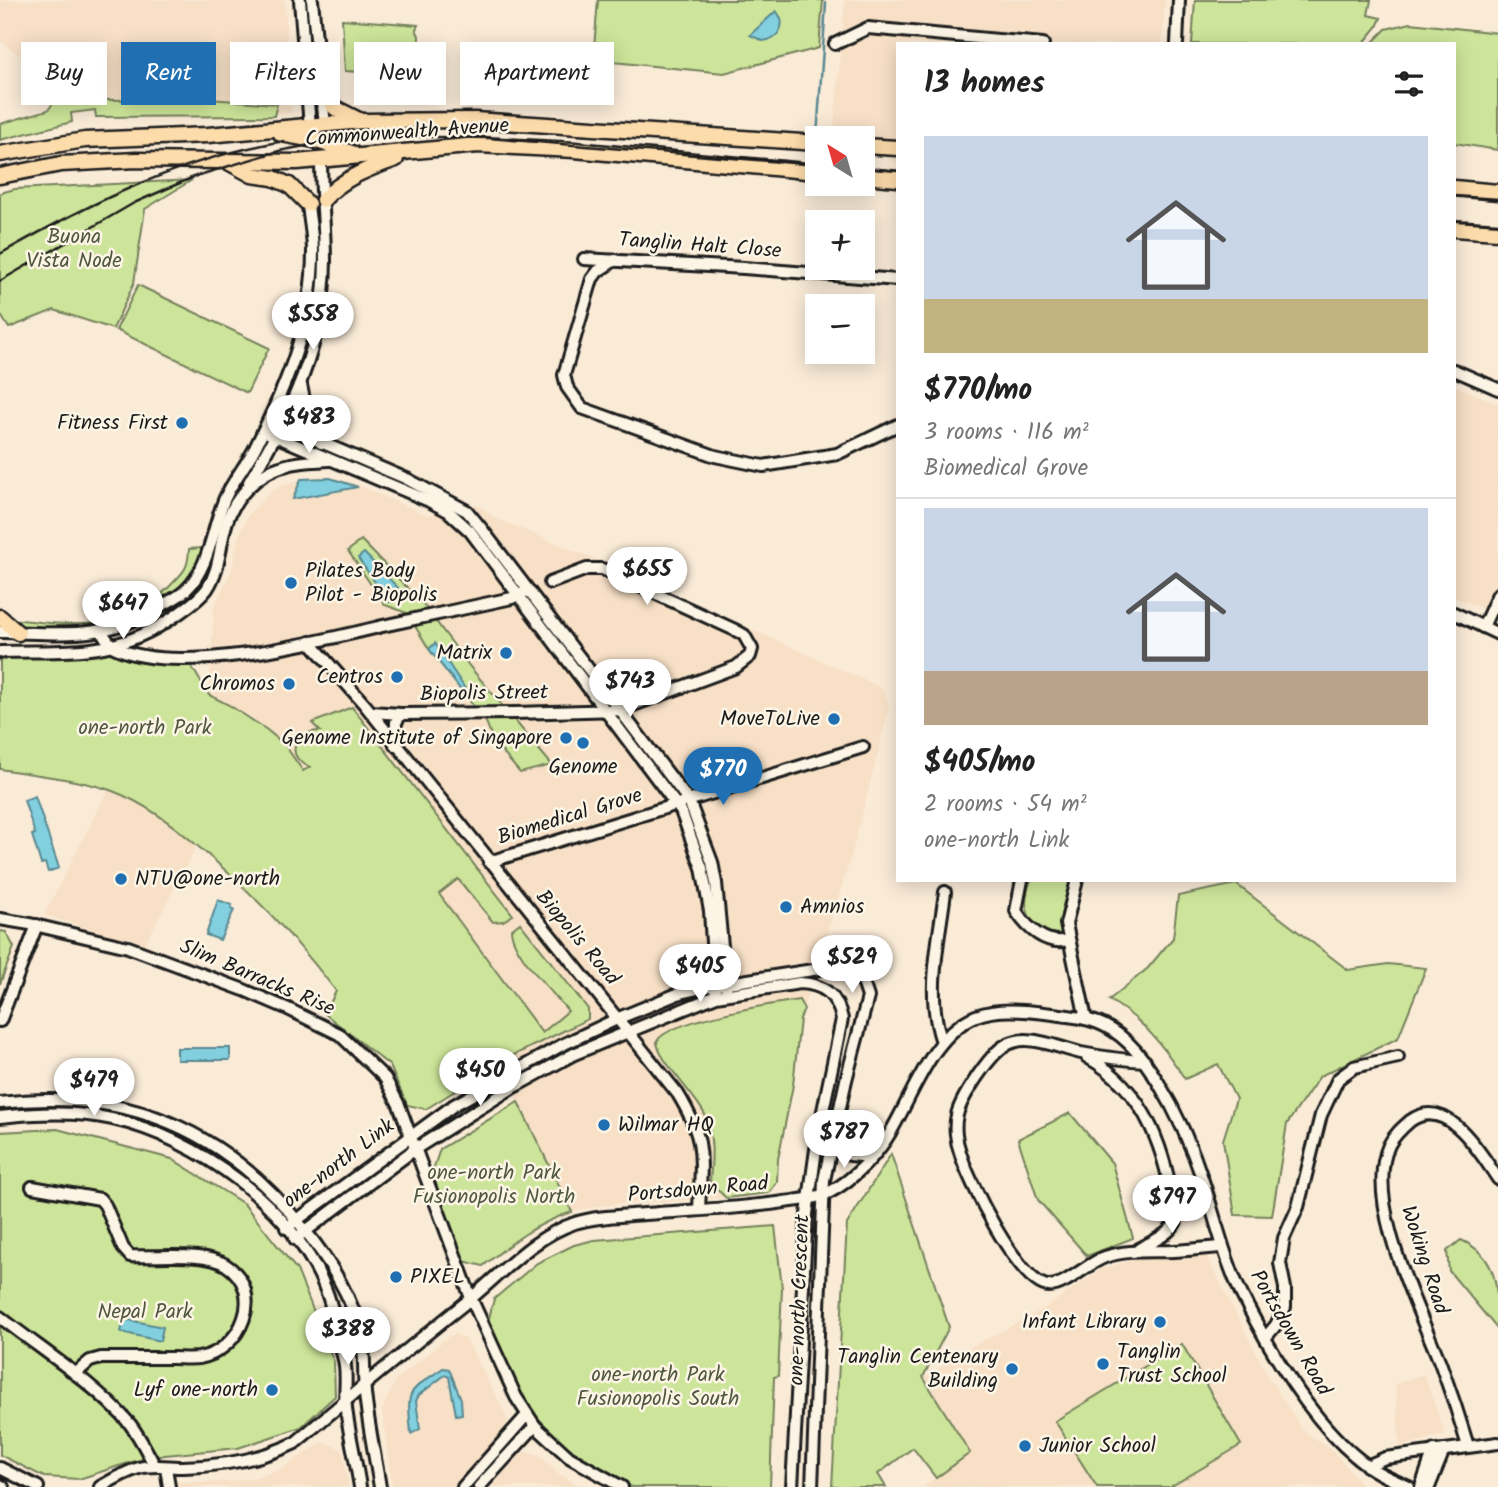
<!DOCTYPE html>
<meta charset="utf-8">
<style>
:root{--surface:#fff;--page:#f6f6f6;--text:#222;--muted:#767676;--line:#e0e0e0;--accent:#1f6fb2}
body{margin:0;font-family:Kalam,sans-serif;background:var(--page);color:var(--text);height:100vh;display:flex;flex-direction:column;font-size:26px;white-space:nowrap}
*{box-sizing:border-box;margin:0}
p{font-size:23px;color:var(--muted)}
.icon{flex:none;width:38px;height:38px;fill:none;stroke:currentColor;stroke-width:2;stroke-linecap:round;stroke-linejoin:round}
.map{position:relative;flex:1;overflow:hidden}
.details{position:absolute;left:896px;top:42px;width:560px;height:840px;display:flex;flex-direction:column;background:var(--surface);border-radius:0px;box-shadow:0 4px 18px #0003}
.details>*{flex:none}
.guide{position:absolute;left:21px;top:42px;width:665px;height:63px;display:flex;gap:14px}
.needle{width:46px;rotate:323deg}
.buttons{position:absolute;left:805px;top:126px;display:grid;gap:14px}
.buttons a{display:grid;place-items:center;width:70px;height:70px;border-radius:0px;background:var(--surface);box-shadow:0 4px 18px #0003;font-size:35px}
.price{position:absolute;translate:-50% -60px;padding:0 16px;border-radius:24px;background:#fff;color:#222;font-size:23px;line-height:46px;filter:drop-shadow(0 2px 4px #0008)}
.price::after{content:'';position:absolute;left:50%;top:42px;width:21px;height:16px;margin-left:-10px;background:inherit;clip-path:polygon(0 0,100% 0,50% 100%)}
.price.on{background:var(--accent);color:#fff}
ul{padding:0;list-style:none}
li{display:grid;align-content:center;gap:14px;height:371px;padding:0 28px}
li+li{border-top:2px solid var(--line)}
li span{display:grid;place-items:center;height:217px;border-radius:0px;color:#555}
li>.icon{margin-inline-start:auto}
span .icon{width:126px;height:126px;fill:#fffc;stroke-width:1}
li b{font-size:30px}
h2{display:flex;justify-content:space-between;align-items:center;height:84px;padding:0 28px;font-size:30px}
.pill{padding:0 24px;border-radius:0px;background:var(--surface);box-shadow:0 4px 18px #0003;font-size:24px;line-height:63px}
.pill.on{background:var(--accent);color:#fff}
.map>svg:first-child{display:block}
.built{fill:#f7e0c6}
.green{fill:#cde59a;stroke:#74805b;stroke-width:2}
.water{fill:#82d0df;stroke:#598891;stroke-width:2}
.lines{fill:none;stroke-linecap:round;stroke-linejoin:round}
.stream{stroke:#598891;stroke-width:2.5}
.minor-casing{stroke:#1c1c1c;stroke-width:16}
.major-casing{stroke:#1c1c1c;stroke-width:19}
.minor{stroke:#fcf5e5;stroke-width:10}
.major{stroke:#fddcac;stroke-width:14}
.rail{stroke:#1c1c1c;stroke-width:2.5}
.poi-dot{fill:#1f6fb2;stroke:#fcf5e5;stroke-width:2.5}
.labels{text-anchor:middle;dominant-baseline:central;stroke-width:5;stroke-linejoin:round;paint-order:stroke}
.street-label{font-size:21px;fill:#1c1c1c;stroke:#fcf5e5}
.park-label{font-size:21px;fill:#515842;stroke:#fcf5e5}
.poi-label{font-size:21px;fill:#1c1c1c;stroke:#fcf5e5;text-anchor:end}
</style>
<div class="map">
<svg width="1498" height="1487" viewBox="0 0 1498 1487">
<rect width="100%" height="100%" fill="#faebd7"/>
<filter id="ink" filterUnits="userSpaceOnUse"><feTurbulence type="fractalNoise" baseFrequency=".0143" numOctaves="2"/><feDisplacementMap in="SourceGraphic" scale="14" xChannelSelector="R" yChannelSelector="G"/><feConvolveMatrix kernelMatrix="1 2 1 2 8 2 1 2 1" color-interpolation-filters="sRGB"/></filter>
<g filter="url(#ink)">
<!-- built -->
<g class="built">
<path d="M0 0H285L291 113 95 107 72 94 0 41Z"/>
<path d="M845 0H1165L1162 44H898V164L863 143V138H855L834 126Z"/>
<path d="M1454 385 1498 404V603L1493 613 1454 597Z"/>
<path d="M314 476 331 477 351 482 426 515 478 505 495 518 592 558 878 686 884 691 889 707 878 754 850 860 800 1019 793 1085 778 1159 777 1182 769 1193 744 1197 603 1205 572 1212 518 1102 503 1062 506 1059 376 869 284 744 249 716 209 695 214 607 231 572 239 535 249 514 269 493 282 485Z"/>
<path d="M108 790 137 802 158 815 197 845 144 946 44 915Z"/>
<path d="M1206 1255 1269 1378 1303 1430 1333 1451 1364 1487H923L970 1452 925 1378 965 1350 1042 1310 1102 1269 1142 1257 1182 1260Z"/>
<path d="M456 1334 466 1339 504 1411 507 1420V1428L502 1437 458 1487H392L382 1410 395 1381 449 1336Z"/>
<path d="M1424 1374 1445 1434 1400 1447 1395 1384Z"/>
<path d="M323 1442 342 1449 349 1487H177V1482H226L257 1477 283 1468Z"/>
<path d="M525 1452 540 1455 557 1473 582 1487H493V1481L516 1457Z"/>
</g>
<!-- green -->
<g class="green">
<path d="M598 0H823L819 48 724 73 593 60Z"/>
<path d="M1195 0H1371L1368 15 1381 18 1377 27 1363 44H1192Z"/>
<path d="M342 19 418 25 416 29 419 36 418 79 414 78 408 80V75L345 71Z"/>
<path d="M1411 23 1498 33V150L1454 143V44H1371L1386 29Z"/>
<path d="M72 78 105 100 209 99 277 104 274 116 96 117 95 110 71 113 72 122 0 140V124L48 110Z"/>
<path d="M192 180 145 209 134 283 113 329 54 310 9 328 0 314V193L15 189Z"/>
<path d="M138 285 269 348 247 393 116 330Z"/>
<path d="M361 540 423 604 470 667 552 765 520 773 494 742 486 722 429 649 407 613 385 605 348 551Z"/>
<path d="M217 547 207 570 173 599 104 628 18 632 1 618C63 624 121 637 170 586 184 571 188 570 189 549Z"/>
<path d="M112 646 187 659 209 695 229 705 267 730 284 744 303 771 310 767C282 756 296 731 320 731L312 723 352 707 513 915 503 921 493 922 458 879 439 894 542 1033 568 1011C552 991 513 955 511 930L520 923 588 1009V1019L506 1059 426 1109 407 1105 390 1066 325 1014 336 991C295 937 251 891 200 848 172 824 145 803 110 790 78 779 34 775 0 769V652Z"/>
<path d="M1031 880H1075L1064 902 1061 916 1063 939C1032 930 1018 912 1031 880Z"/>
<path d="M1236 884 1348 970 1388 964 1426 968 1398 1038 1320 1076 1287 1124 1272 1216 1235 1215 1223 1140 1236 1099 1218 1064 1185 1079C1164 1047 1143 1019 1109 1000L1148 968 1173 938 1178 896Z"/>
<path d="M0 931 6 932 14 947 0 984Z"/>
<path d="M799 1000 804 1009 800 1019 793 1085 778 1159 777 1182 769 1193 726 1198 710 1182C712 1159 714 1137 705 1115 696 1095 656 1058 657 1041 669 1020 772 1004 799 1000Z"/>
<path d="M518 1102 572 1212C536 1223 511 1243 483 1266L463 1261 431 1176 440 1149Z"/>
<path d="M1070 1113 1112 1163 1133 1238 1087 1256 1038 1200 1018 1139Z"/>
<path d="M57 1129 172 1159 244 1204 297 1270 334 1362 335 1396 301 1427 238 1448 165 1455 131 1462 79 1479 44 1477 0 1455V1132Z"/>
<path d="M891 1154 949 1327 923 1377 970 1453 936 1478 913 1448 878 1474 886 1487H832L847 1224Z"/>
<path d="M775 1226 782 1288 778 1376 774 1377 770 1487H632L623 1484 572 1454 538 1418 514 1383 487 1326 494 1299 537 1263 574 1245 594 1240Z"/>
<path d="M1461 1240C1498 1256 1498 1288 1498 1330L1449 1271 1447 1251Z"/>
<path d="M1182 1344 1241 1445 1170 1487H1097L1055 1421Z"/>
</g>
<!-- water -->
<g class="water">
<path d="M776 11C788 24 779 39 763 41L750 35Z"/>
<path d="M330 478 358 487 293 499 301 479Z"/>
<path d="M364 553 409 599 389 602 358 558Z"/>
<path d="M435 643 468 693 464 694 429 649Z"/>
<path d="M35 796 59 868 48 872 45 863 41 864 32 835 35 834 24 800Z"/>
<path d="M218 900 232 905 231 909 234 910 220 940 206 935Z"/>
<rect x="177" y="1048" width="53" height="12"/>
<path d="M124 1319 163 1327 160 1341 121 1332Z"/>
<path d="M443 1368 449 1369 461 1399 462 1414 456 1415 449 1377 445 1375 419 1395 416 1401 420 1429 411 1434C407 1387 406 1394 443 1368Z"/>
</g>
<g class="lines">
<!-- stream -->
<path class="stream" d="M826 3 817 137 830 138"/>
<!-- minor casing -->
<g class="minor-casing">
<g id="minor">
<path d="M300 0 310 127"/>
<path d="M312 0 325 125"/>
<path d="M835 44 868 28 1043 44"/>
<path d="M1177 44 1179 0"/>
<path d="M584 259 744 268 898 280"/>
<path d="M615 260 598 271 592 279 564 375 567 387 582 408 715 456 763 466 837 454 898 425"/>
<path d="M1454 370 1498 389"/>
<path d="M301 385 308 419 321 443"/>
<path d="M268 423 295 431 407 479 467 511 481 528 689 801 712 862 716 883 726 988"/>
<path d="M263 431 429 501 448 511 470 531 681 811 702 868 710 911 715 990"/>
<path d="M249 482C291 412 324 346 325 261 325 227 321 193 321 159"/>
<path d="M1454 613 1498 634"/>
<path d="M1483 627 1498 594"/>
<path d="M101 631C105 636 109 644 114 647 177 678 320 641 387 625 429 616 470 607 512 598L523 593"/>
<path d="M0 632C61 633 104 641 159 607 168 602 179 597 186 590 210 567 212 528 225 498 233 481 246 465 255 448 286 386 313 323 313 251 313 235 309 219 308 204"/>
<path d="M310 642 365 705 678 1094C707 1142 701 1157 699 1210"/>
<path d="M0 652C67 650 116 658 175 616 186 608 199 600 207 589 219 571 219 552 224 532 231 499 257 471 291 464 303 461 317 461 329 460"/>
<path d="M371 712 401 714 515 713 620 710 736 667 750 656 752 649 744 635 735 630 602 569H587L550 583"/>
<path d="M395 745 396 722 401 714"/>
<path d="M489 862 863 747"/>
<path d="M1022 880 1016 911C1027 928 1046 946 1068 940"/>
<path d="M1077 880 1066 924 1086 1019"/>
<path d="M0 919 30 924 128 947 244 990 286 1008 339 1034 385 1078 399 1105 471 1298 516 1397 535 1426 569 1457 622 1487"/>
<path d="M0 1021 37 925"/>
<path d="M942 1042C925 995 939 941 945 892"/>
<path d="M1087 1057C1148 1090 1167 1156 1176 1221 1170 1235 1151 1242 1139 1249"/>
<path d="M1145 1061C1123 1060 1102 1057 1081 1053 1050 1046 1018 1026 993 1056 982 1068 960 1100 957 1115 954 1126 956 1141 960 1152 967 1178 1020 1286 1049 1286 1066 1286 1088 1263 1105 1257 1128 1249 1151 1252 1174 1251 1190 1250 1206 1248 1222 1247"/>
<path d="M0 1103C127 1088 223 1128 303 1228 327 1257 349 1292 360 1329 366 1350 363 1372 365 1393 368 1424 375 1456 380 1487"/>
<path d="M0 1117C35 1113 77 1111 112 1119 196 1137 297 1209 327 1293 333 1308 335 1325 338 1340 341 1348 344 1357 345 1366 347 1380 344 1394 346 1408 349 1434 356 1461 360 1487"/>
<path d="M832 1141 850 1155 872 1157"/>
<path d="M32 1187 100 1199 105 1205 123 1248 130 1256C156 1258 204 1251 226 1265 267 1292 241 1351 199 1358 190 1359 180 1358 172 1358 148 1358 125 1358 101 1358L90 1361 75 1374"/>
<path d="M286 1228 454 1105 562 1045 619 1018 680 993 715 985 826 968 850 970 862 979 868 997 846 1080 824 1180 812 1487"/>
<path d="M295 1239 415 1149 512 1088 574 1054 716 996 800 983C824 984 837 995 842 1019L818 1135 807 1214 792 1487"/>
<path d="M0 1317C43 1351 93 1382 130 1424 140 1437 147 1452 155 1466"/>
<path d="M1266 1337 1276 1325 1285 1307V1288L1280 1263 1284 1238 1298 1207 1321 1115 1338 1079 1354 1067 1398 1057"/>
<path d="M1468 1446C1460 1419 1451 1392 1441 1365 1420 1311 1363 1201 1389 1145 1394 1135 1402 1128 1410 1121 1447 1094 1481 1154 1498 1179"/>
<path d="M1367 1466 1385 1458 1498 1443"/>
<path d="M166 1467 169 1487"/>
<path d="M0 1468 38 1487"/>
<path d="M0 1485 3 1487"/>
<path d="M100 1487C112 1480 125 1472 139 1468 153 1464 168 1467 183 1467 222 1466 260 1460 295 1443 352 1395 410 1347 469 1300 502 1273 533 1237 575 1223 597 1216 622 1216 645 1214 691 1210 738 1209 784 1202 799 1200 816 1199 830 1192 853 1180 877 1155 890 1133 913 1095 932 1034 976 1016 999 1007 1028 1011 1053 1014 1070 1016 1089 1018 1105 1026 1129 1038 1145 1061 1158 1082 1177 1113 1192 1147 1203 1181 1217 1223 1226 1266 1247 1305 1275 1359 1318 1431 1368 1466 1380 1475 1395 1481 1409 1487"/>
<path d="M463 1487 527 1415"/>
<path d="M479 1487 535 1426"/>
<path d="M1421 1487 1434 1450"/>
<path d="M1429 1487 1444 1450"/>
</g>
</g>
<!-- major casing -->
<g class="major-casing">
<g id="major">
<path d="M321 88 335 108 359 120"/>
<path d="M281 134 314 140 352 153"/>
<path d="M863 146 898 148"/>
<path d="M0 154 85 140 208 135 362 121 475 120 817 143"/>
<path d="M230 163 252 175 273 178 289 185 308 204"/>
<path d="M0 176 61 164 136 160 297 162 478 145 574 150 817 172"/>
<path d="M863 176 898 179"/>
<path d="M1454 188 1498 192"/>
<path d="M323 200C343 178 369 168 396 159"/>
<path d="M1454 229 1498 232"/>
<path d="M0 617 18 633"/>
</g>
</g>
<!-- minor -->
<use href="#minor" class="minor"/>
<!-- major -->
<use href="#major" class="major"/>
<!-- rail -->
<g class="rail">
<path d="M863 168 898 171"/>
<path d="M1454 196 1498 199"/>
<path d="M1454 220 1498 223"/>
<path d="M0 254C90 203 182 158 284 141"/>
<path d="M0 281 134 203 196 176 279 151 341 139 384 136 489 138 817 165"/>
</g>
</g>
</g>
<!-- markers -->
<g class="poi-dot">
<circle cx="182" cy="423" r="7"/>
<circle cx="291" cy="583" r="7"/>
<circle cx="506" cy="653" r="7"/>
<circle cx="397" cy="677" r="7"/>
<circle cx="289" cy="684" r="7"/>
<circle cx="834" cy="719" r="7"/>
<circle cx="566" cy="738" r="7"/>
<circle cx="583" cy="743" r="7"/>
<circle cx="121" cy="879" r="7"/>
<circle cx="786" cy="907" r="7"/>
<circle cx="604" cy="1125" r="7"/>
<circle cx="396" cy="1277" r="7"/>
<circle cx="1160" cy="1322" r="7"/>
<circle cx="1103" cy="1364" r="7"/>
<circle cx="1012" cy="1369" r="7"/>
<circle cx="272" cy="1390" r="7"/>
<circle cx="1025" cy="1446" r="7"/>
</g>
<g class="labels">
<!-- street labels -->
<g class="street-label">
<text transform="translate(407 133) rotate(-4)">Commonwealth Avenue</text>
<text transform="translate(700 246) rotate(4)">Tanglin Halt Close</text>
<text transform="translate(484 694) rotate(-1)">Biopolis Street</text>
<text transform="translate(570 817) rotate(-17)">Biomedical Grove</text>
<text transform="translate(577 938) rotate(50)">Biopolis Road</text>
<text transform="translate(257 978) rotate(23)">Slim Barracks Rise</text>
<text transform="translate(339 1164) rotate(-37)">one-north Link</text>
<text transform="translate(698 1190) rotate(-5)">Portsdown Road</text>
<text transform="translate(1424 1260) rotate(72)">Woking Road</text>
<text transform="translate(800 1300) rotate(-88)">one-north Crescent</text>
<text transform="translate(1290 1333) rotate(60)">Portsdown Road</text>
</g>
<!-- park labels -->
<g class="park-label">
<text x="74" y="237">Buona<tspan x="74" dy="24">Vista Node</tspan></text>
<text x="145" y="728">one-north Park</text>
<text x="494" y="1173">one-north Park<tspan x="494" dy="24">Fusionopolis North</tspan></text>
<text x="145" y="1312">Nepal Park</text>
<text x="658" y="1375">one-north Park<tspan x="658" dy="24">Fusionopolis South</tspan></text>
</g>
<!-- poi labels -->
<g class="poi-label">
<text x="168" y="423">Fitness First</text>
<text x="305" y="571" text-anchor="start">Pilates Body<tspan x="305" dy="24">Pilot - Biopolis</tspan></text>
<text x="492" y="653">Matrix</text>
<text x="383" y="677">Centros</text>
<text x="275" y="684">Chromos</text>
<text x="820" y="719">MoveToLive</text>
<text x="552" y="738">Genome Institute of Singapore</text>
<text x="583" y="767" text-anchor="middle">Genome</text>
<text x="135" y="879" text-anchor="start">NTU@one-north</text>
<text x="800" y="907" text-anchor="start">Amnios</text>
<text x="618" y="1125" text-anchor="start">Wilmar HQ</text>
<text x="410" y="1277" text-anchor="start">PIXEL</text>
<text x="1146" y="1322">Infant Library</text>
<text x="1117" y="1352" text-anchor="start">Tanglin<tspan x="1117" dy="24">Trust School</tspan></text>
<text x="998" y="1357">Tanglin Centenary<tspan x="998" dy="24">Building</tspan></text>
<text x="258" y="1390">Lyf one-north</text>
<text x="1039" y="1446" text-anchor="start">Junior School</text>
</g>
</g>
</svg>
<div class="buttons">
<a><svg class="needle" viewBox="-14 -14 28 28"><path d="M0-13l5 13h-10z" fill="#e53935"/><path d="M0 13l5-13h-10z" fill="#767676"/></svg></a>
<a>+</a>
<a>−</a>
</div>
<b class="price" style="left:313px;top:352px">$558</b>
<b class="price" style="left:309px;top:455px">$483</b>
<b class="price" style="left:647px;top:607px">$655</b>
<b class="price" style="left:123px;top:641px">$647</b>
<b class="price" style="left:630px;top:719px">$743</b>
<b class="price on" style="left:723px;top:807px">$770</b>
<b class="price" style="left:852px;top:995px">$529</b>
<b class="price" style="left:700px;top:1004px">$405</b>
<b class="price" style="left:480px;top:1108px">$450</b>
<b class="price" style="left:94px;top:1118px">$479</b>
<b class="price" style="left:844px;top:1170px">$787</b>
<b class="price" style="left:1172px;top:1235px">$797</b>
<b class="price" style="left:348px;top:1367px">$388</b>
<div class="guide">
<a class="pill">Buy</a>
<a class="pill on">Rent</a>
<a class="pill">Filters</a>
<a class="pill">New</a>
<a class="pill">Apartment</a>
</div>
<section class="details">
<h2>13 homes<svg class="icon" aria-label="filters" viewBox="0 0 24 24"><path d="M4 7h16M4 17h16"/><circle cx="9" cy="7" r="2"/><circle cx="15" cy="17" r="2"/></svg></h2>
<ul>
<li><span style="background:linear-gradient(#c9d6e8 75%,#c2b280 0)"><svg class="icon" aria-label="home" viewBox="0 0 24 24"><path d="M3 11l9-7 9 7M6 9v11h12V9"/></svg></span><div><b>$770/mo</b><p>3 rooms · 116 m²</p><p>Biomedical Grove</p></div></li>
<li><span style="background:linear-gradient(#c9d6e8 75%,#b9a48a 0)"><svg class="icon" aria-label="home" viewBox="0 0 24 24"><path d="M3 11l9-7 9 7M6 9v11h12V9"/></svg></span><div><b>$405/mo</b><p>2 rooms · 54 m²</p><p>one-north Link</p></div></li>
</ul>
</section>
</div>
